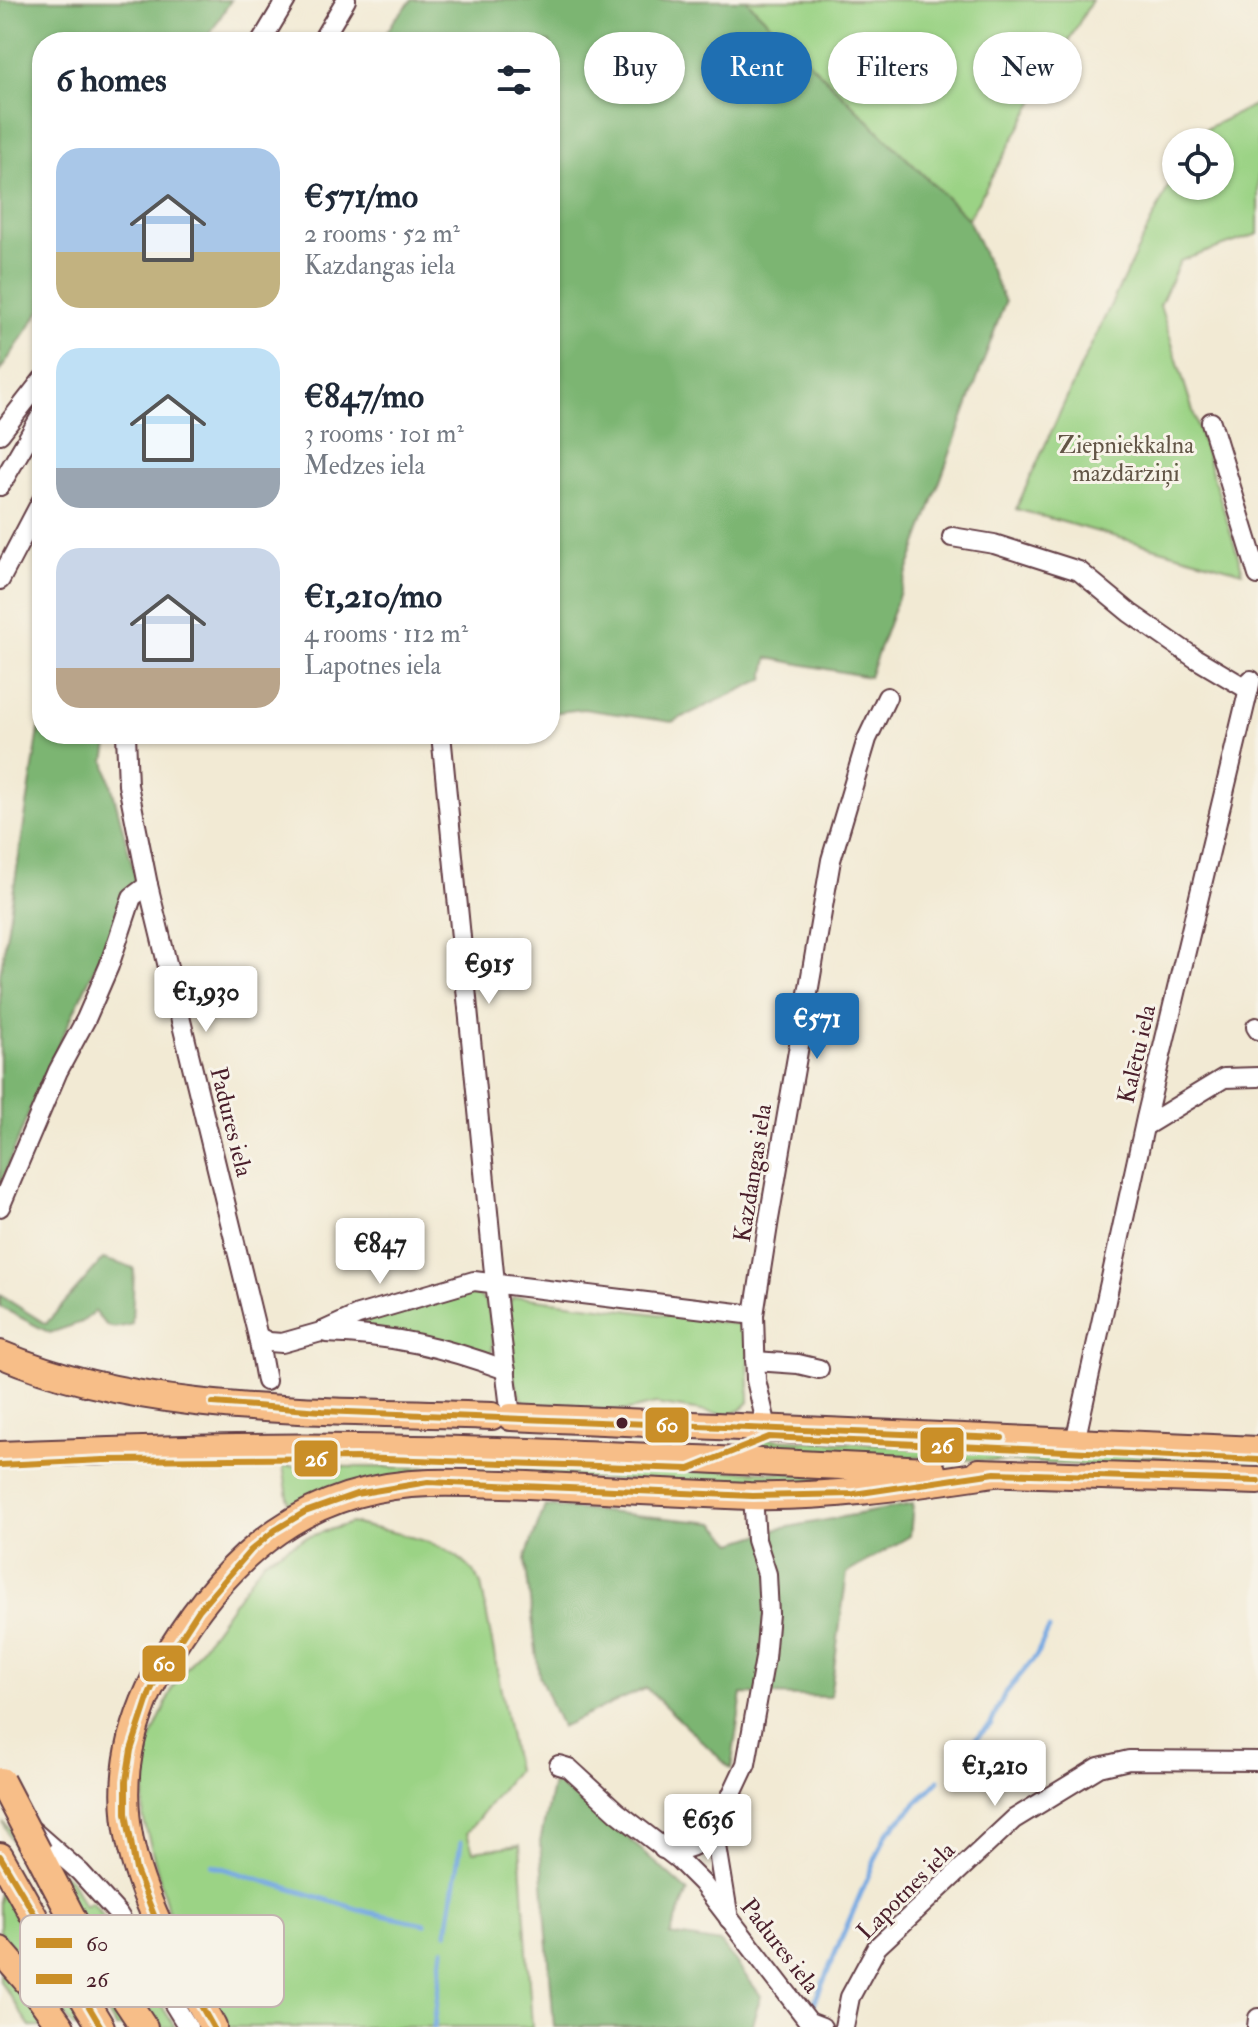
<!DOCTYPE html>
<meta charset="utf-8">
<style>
:root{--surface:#fff;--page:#f6f6f7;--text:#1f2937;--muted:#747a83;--accent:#1f6fb2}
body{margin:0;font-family:"IM FELL Double Pica",serif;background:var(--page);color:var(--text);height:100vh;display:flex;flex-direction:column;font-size:30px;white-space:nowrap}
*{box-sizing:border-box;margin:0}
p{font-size:26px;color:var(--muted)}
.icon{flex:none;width:44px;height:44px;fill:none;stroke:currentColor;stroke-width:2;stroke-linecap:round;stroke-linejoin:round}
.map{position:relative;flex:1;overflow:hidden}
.panel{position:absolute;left:32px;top:32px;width:528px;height:712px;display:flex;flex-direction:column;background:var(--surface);border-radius:32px;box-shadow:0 2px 6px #0004}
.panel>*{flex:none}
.top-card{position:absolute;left:584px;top:32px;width:554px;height:72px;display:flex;gap:16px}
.tools{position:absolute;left:1162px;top:128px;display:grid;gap:16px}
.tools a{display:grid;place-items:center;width:72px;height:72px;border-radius:50%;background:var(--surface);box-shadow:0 2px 6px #0004;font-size:40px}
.price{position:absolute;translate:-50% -68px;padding:0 18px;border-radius:8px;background:#fff;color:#222;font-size:26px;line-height:52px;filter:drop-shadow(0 2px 4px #0008)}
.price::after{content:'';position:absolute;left:50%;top:48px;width:24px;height:18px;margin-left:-12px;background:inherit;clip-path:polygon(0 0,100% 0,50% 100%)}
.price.selected{background:var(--accent);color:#fff}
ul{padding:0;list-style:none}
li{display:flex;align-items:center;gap:24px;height:200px;padding:0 24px}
li span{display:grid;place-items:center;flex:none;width:224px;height:160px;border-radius:24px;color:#555}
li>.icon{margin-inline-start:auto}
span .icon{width:96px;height:96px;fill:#fffc;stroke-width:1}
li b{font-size:34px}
h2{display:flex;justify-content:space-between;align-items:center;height:96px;padding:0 24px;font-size:34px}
.tag{padding:0 28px;border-radius:36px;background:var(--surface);box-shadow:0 2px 6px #0004;font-size:28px;line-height:72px}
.tag.selected{background:var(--accent);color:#fff}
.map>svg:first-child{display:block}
.green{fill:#9bd385;stroke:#727958;stroke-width:2}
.forest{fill:#7cb572;stroke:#636a4e;stroke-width:2}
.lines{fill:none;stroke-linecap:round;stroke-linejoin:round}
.stream{stroke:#76a9e2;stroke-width:5}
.minor-casing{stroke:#633d44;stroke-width:22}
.highway-casing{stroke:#633d44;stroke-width:30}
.minor{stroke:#fff;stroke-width:18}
.highway{stroke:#f7be88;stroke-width:26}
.highway-bridge-casing{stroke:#633d44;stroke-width:30;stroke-linecap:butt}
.highway-bridge{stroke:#f7be88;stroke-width:26}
.bus-1-casing{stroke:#f7f3e8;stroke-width:12}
.bus-2-casing{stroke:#f7f3e8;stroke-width:12}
.bus-1{stroke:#ca8f28;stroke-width:6}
.bus-2{stroke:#ca8f28;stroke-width:6}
.bus-dot{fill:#4a1f2b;stroke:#f7f3e8;stroke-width:3}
.labels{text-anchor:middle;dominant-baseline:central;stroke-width:6;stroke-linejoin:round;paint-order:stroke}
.park-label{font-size:24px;fill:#625546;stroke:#f7f3e8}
.street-label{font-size:24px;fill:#4a1f2b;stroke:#f7f3e8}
.key{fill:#f7f3e8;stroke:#c3b3af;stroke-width:2}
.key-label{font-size:22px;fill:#4a1f2b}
.line-badge{stroke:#f7f3e8;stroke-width:3}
.badge-label{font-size:22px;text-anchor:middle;font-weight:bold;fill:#fff}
</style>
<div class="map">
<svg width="1258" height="2027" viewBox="0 0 1258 2027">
<rect width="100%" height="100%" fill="#f7f3e8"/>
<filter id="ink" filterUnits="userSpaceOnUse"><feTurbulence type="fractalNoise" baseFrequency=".0125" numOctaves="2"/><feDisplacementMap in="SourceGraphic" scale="16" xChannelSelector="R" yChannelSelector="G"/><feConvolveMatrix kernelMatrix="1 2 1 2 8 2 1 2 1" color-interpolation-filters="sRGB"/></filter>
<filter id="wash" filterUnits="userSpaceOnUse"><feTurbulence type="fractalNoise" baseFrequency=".006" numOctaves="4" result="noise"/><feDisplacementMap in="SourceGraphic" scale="32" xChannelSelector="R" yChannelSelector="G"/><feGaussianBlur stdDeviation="1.8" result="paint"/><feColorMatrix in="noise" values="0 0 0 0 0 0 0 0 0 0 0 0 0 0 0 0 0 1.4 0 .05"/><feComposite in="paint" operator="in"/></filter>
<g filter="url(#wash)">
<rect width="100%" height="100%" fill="#f2ead4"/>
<!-- green -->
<g class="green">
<path d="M746 0H1092L968 219Z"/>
<path d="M1258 103V234L1180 261 1160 305 1243 572 1016 509 1083 362 1176 171V186H1220V142H1190L1193 135Z"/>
<path d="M467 1291C473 1293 481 1296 485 1302 492 1314 495 1344 491 1357L483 1356 456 1343 353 1325Z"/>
<path d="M520 1297 744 1325 748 1330 749 1402 741 1410 727 1415 656 1404 625 1411 526 1406C505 1377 513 1341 505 1307L513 1298Z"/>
<path d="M764 1439 1258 1460V1473L740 1449 752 1441Z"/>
<path d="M549 1463 877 1477 821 1486 471 1475 290 1510 283 1466 438 1468Z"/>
<path d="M351 1523C394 1534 459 1539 481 1584L516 1770 467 1833 473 1851 520 1845 532 2027H228L169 1914 143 1817 147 1748 173 1687 264 1560 304 1538Z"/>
<path d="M3 1822 71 1880 84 1906 92 1902 116 1933 175 2027H116C74 1960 36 1894 3 1822Z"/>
<path d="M0 1887 37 1952 86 2027H73L40 1978 0 1933Z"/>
<path d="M0 1965 47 2027H30L0 1981Z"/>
</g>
<!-- forest -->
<g class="forest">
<path d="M0 0H231L205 42H42V308L0 371Z"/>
<path d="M412 0H746L968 219 1005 302 869 677 768 658 764 679 672 722 583 709 550 713V42H381L395 19Z"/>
<path d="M42 711V734H110L105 761 136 879 38 1089 0 1186V976Z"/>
<path d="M103 1259 134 1268 132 1324C112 1330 106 1330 95 1311L82 1322 50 1333 0 1307V1295L46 1324Z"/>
<path d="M913 1504 910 1536 847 1573 830 1697 742 1694 731 1769 646 1688 561 1727 539 1675 525 1559 545 1506 715 1523 734 1543 778 1529Z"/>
<path d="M553 1782 617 1828 688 1892 670 1935 721 1943 761 1996 751 2027H554L540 1842Z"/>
</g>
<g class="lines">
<!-- stream -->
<g class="stream">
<path d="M956 1757 991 1724 1004 1695 1036 1656 1049 1629"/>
<path d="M212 1865 367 1912 425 1924"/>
<path d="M447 1933 461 1842"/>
<path d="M812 2008 886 1834 939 1780"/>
<path d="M434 2027 443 1949"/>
</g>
</g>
</g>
<g filter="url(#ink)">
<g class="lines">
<!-- minor casing -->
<g class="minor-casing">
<g id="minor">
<path d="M261 42 286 0"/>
<path d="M321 42 346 0"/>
<path d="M1211 422 1258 575"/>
<path d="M0 434 42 380"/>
<path d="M0 486 42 414"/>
<path d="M952 537 994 544 1079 571 1130 613 1195 658 1249 690"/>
<path d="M0 580 42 500"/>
<path d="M126 734 128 785 148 885 258 1337 266 1381"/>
<path d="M441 734 495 1283 511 1417"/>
<path d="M1256 1027 1258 1030"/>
<path d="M1145 1126 1224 1078 1258 1077"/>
<path d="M0 1207 58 1071 86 1019 109 966 132 897 148 885"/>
<path d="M326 1333C393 1335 444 1347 506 1370"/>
<path d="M258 1337 269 1342 282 1343 321 1332 358 1315 474 1281 754 1315"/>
<path d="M755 1361 798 1364 819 1369"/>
<path d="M767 1427 756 1380 754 1315 769 1219 831 860 867 739 887 697"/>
<path d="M1075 1442 1146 1118 1251 680"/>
<path d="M559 1765 569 1768 617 1812 678 1859 702 1883 809 2022 822 2027"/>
<path d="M32 1830 80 1872 118 1914 188 2027"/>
<path d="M663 1849C693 1853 702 1843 719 1820"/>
<path d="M729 1919 717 1846 723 1813 746 1764 765 1658 769 1614 767 1574 756 1540 753 1496"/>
<path d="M844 2027 850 1997 877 1947 1014 1819 1099 1767 1129 1760 1258 1761"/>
<path d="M1257 2027 1258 2018"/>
</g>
</g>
<!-- highway casing -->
<g class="highway-casing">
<g id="highway">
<path d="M0 1354C151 1418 330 1409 492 1416"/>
<path d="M511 1417 1258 1450"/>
<path d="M0 1455C119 1450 238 1446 357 1448 549 1450 740 1462 932 1470"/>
<path d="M979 1472 1258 1481"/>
<path d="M38 1852 76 1925 144 2027"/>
<path d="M0 1856 36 1920 101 2027"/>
<path d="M0 1950 33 1988 61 2027"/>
<path d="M213 2027C140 1895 81 1797 170 1651 231 1552 309 1486 430 1483 463 1482 495 1484 528 1485 602 1489 675 1493 749 1496 832 1498 913 1485 995 1473"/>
</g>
</g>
<!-- minor -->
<use href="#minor" class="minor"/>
<!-- highway -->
<use href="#highway" class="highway"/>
<!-- highway-bridge casing -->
<g class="highway-bridge-casing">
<path id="highway-bridge" d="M1 1781 38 1852"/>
</g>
<!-- highway-bridge -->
<use href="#highway-bridge" class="highway-bridge"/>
<!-- bus-1 casing -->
<g class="bus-1-casing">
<g id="bus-1">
<path d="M213 1403 322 1411 1002 1438"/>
<path d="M0 1856 101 2027"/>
<path d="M213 2027 164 1940 136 1870 126 1813V1781L131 1750 150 1692 164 1664 199 1610 251 1550 275 1530 305 1512 356 1494 428 1482 753 1496 854 1494 995 1473 1258 1481"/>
</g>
</g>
<!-- bus-2 casing -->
<g class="bus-2-casing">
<path id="bus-2" d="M0 1465 103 1460 356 1458 689 1469 769 1437 1258 1460"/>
</g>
<!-- bus-1 -->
<use href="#bus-1" class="bus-1"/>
<!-- bus-2 -->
<use href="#bus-2" class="bus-2"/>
</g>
</g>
<!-- markers -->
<circle class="bus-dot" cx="622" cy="1423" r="7"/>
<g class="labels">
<!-- park labels -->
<g class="park-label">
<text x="1126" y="445">Ziepniekkalna<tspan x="1126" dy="28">mazdārziņi</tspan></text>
</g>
<!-- street labels -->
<g class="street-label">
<text transform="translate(1137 1054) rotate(-77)">Kalētu iela</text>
<text transform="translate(231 1122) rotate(76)">Padures iela</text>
<text transform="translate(753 1173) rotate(-81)">Kazdangas iela</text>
<text transform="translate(906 1891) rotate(-45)">Lapotnes iela</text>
<text transform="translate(780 1946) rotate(52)">Padures iela</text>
</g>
</g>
<!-- legend -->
<rect x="20" y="1915" width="264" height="92" rx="12" class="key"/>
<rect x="36" y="1938" width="36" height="10" fill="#ca8f28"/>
<rect x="36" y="1974" width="36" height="10" fill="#ca8f28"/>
<g class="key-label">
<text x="86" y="1951">60</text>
<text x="86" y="1987">26</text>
</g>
<g class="line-badge">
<rect x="644" y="1406" width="46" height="38" rx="8" fill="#ca8f28"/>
<rect x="919" y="1426" width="46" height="38" rx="8" fill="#ca8f28"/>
<rect x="293" y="1439" width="46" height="39" rx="8" fill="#ca8f28"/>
<rect x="141" y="1644" width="46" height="39" rx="8" fill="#ca8f28"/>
</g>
<g class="badge-label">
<text x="667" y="1432">60</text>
<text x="942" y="1453">26</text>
<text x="316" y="1466">26</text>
<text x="164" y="1671">60</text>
</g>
</svg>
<div class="tools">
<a><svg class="icon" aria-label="locate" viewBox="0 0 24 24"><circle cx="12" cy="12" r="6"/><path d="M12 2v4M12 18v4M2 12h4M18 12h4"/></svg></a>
</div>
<b class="price" style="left:489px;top:1006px">€915</b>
<b class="price" style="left:206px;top:1034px">€1,930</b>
<b class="price selected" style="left:817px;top:1061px">€571</b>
<b class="price" style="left:380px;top:1286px">€847</b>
<b class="price" style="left:995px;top:1808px">€1,210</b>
<b class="price" style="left:708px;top:1862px">€636</b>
<div class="top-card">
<a class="tag">Buy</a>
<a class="tag selected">Rent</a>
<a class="tag">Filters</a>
<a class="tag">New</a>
</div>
<section class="panel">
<h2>6 homes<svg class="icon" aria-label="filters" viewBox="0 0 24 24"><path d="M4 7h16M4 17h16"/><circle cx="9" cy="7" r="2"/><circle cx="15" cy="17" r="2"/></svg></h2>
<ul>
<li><span style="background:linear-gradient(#a9c7e8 65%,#c2b280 0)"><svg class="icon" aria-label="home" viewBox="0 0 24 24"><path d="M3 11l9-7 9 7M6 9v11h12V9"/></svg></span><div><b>€571/mo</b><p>2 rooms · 52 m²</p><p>Kazdangas iela</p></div></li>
<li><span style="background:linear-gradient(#bfe0f5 75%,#9aa5b1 0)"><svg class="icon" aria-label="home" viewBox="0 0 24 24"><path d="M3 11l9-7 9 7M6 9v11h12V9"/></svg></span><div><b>€847/mo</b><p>3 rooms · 101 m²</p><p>Medzes iela</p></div></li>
<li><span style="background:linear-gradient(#c9d6e8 75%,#b9a48a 0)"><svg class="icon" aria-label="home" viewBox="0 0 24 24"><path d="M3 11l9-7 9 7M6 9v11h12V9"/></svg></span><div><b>€1,210/mo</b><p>4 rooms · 112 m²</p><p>Lapotnes iela</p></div></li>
</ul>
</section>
</div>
